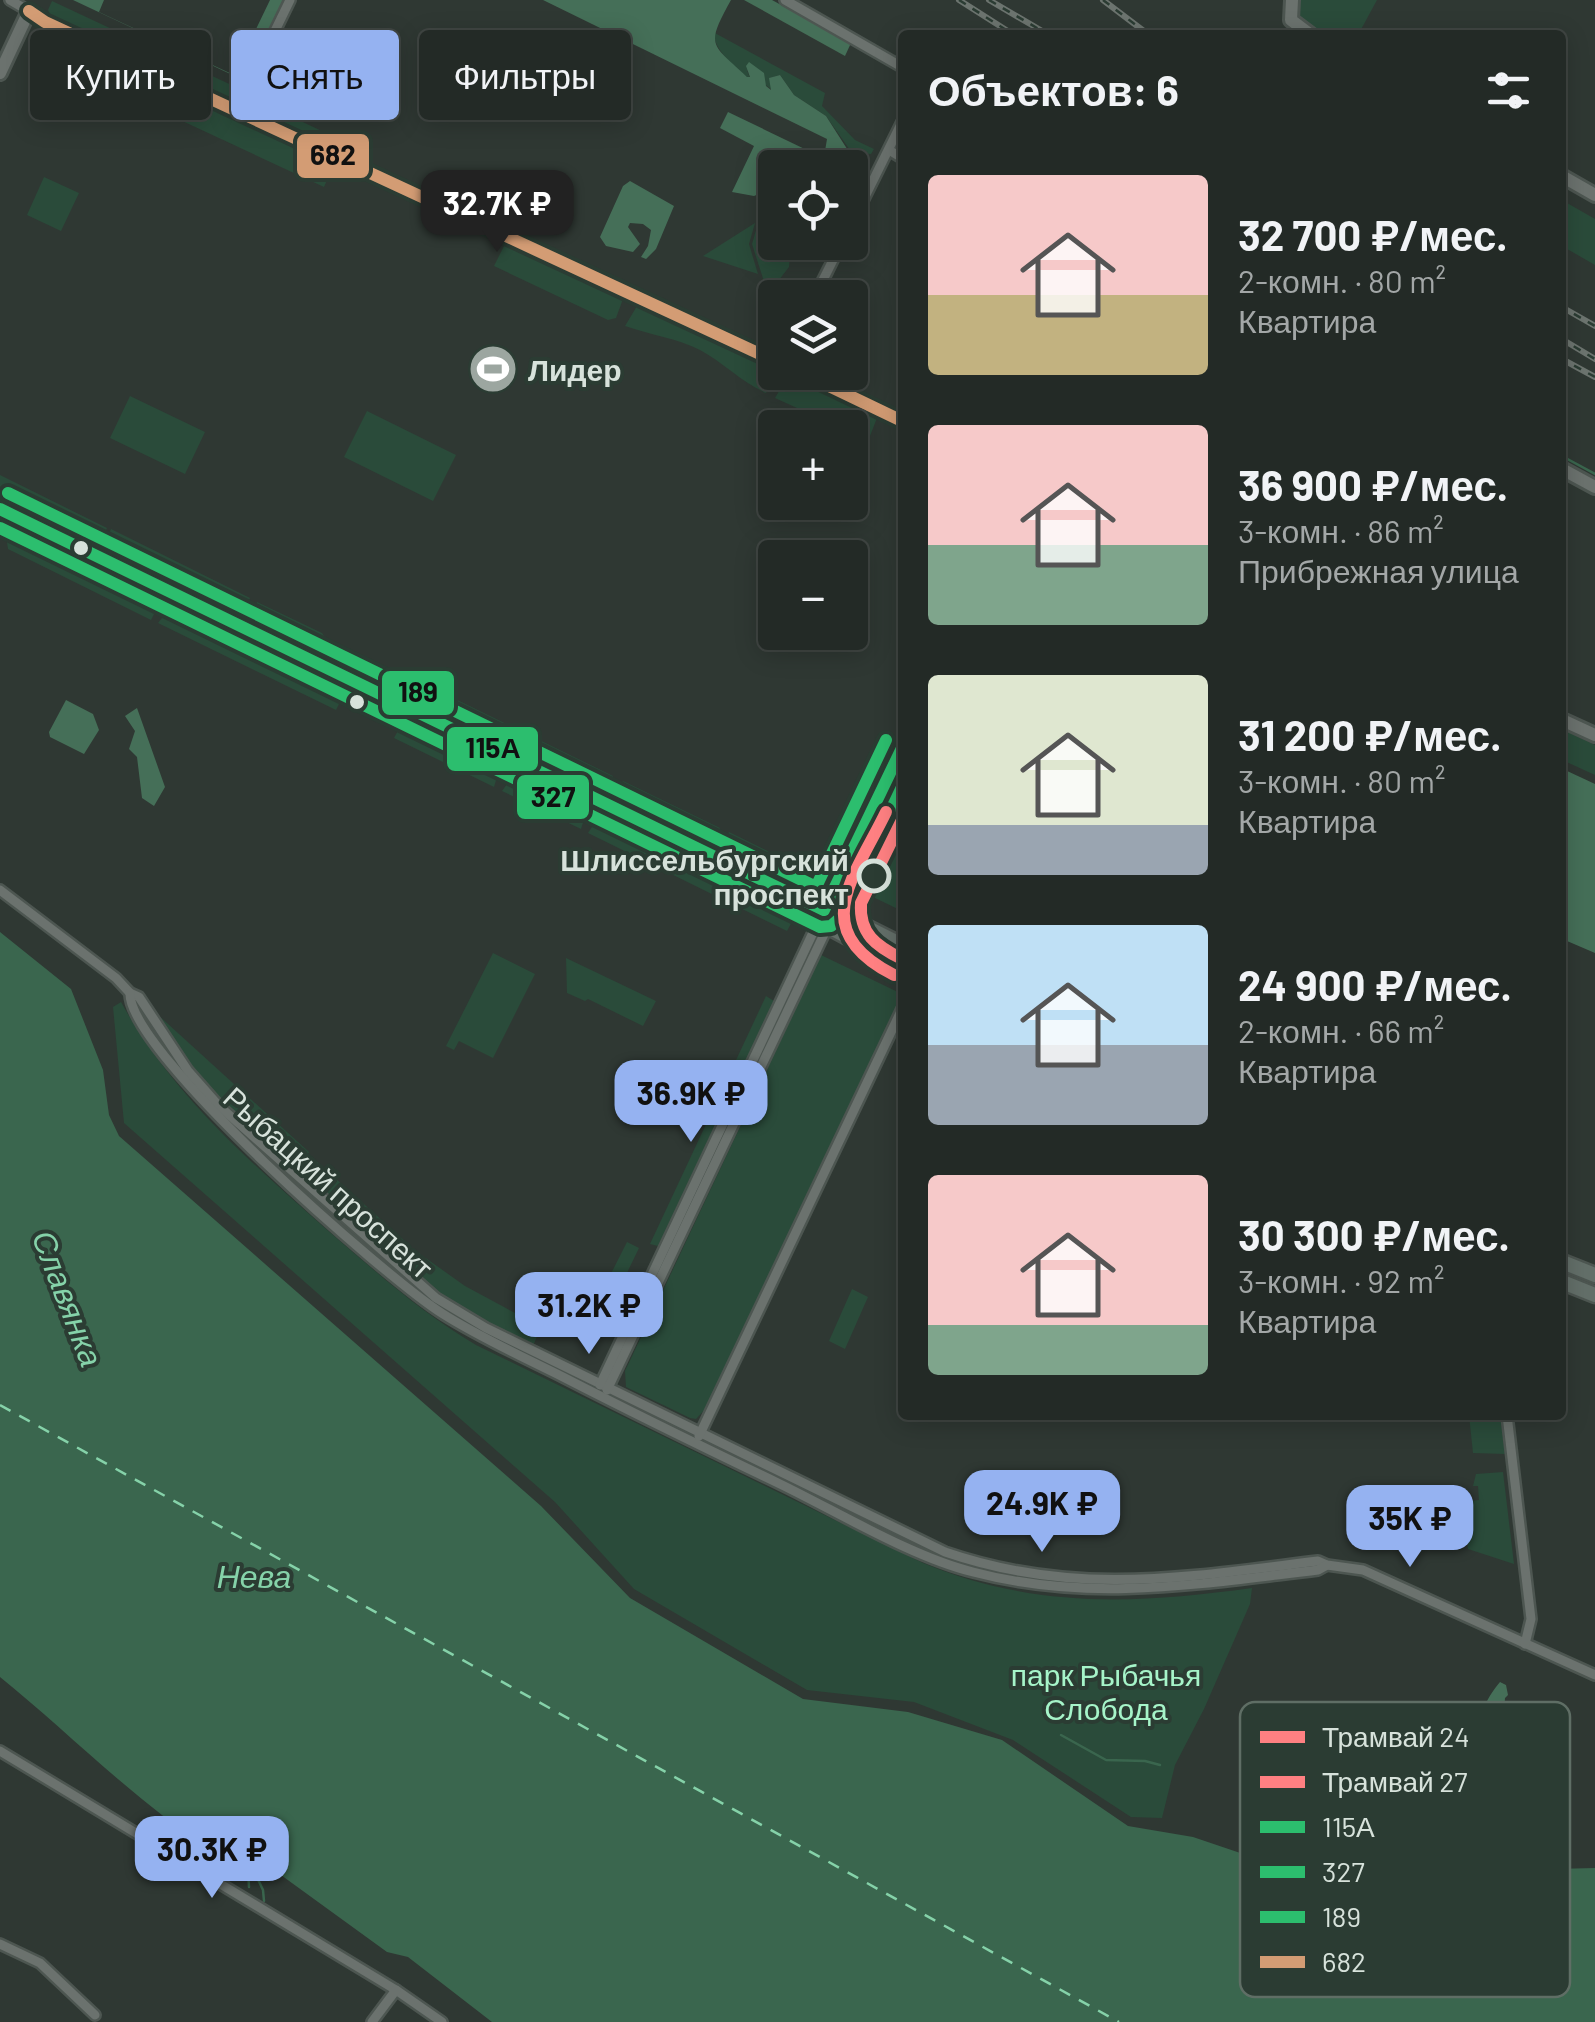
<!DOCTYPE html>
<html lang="ru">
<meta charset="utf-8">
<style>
:root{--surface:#232a26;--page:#2b322e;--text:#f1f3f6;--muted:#a3a7a7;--line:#404643;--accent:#95b2f1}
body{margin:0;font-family:Barlow,sans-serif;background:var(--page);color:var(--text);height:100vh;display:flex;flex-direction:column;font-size:38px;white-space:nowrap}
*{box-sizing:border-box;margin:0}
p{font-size:32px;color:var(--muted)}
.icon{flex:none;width:55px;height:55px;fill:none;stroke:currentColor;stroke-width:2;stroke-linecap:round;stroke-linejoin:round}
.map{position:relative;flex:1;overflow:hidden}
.sheet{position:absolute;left:898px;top:30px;width:668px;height:1390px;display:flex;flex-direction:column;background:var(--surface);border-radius:10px;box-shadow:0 5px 25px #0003,0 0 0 2px var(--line)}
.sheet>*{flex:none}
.banner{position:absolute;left:30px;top:30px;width:718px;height:90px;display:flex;gap:20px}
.buttons{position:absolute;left:758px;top:150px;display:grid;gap:20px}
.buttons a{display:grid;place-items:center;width:110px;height:110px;border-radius:10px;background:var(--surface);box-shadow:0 5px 25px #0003,0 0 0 2px var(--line);font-size:50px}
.price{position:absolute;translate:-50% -85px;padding:0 22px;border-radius:20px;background:var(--accent);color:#111;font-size:32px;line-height:65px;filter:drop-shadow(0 2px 5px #0008)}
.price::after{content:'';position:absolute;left:50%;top:60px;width:30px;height:22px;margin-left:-15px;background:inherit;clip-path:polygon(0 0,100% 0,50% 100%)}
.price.on{background:#222;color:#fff}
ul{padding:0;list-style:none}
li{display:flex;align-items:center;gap:30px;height:250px;padding:0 30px}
li span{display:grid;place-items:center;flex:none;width:280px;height:200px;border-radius:10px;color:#555}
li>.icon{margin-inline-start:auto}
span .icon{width:120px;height:120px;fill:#fffc;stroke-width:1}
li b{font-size:42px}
h2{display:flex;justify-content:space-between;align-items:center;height:120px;padding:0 30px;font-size:42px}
.tag{padding:0 35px;border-radius:10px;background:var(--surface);box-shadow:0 5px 25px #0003,0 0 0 2px var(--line);font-size:35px;line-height:90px}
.tag.on{background:var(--accent);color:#111}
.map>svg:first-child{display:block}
.green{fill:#2a4b3a}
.forest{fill:#456f58}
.water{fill:#3a664e}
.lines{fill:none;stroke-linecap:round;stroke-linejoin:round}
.stream{stroke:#3a664e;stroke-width:2.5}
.ferry{stroke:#85d2a9;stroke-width:2.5;stroke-dasharray:12 10;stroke-linecap:butt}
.street-casing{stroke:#4d5651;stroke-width:14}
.secondary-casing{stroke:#4d5651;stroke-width:18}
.primary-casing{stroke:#4d5651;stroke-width:19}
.street{stroke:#6b726e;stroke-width:9}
.secondary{stroke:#6b726e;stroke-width:12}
.primary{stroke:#636f69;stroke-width:14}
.rail-casing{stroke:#6c746f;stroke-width:6}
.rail{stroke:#2b3c33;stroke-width:2.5;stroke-dasharray:8;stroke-linecap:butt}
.bus-1-casing{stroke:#2b3c33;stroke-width:20}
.bus-2-casing{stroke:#2b3c33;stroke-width:20}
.bus-3-casing{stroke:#2b3c33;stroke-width:20}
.bus-4-casing{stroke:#2b3c33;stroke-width:20}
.bus-1{stroke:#2cbe6e;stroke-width:12}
.bus-2{stroke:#2cbe6e;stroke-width:12}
.bus-3{stroke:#2cbe6e;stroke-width:12}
.bus-4{stroke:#d39c74;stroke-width:12}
.tram-1-casing{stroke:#2b3c33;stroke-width:20}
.tram-2-casing{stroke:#2b3c33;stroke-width:20}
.tram-1{stroke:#ff8082;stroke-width:12}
.tram-2{stroke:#ff8082;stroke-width:12}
.bus-dot{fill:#d7e2db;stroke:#2b3c33;stroke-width:4}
.stop-dot{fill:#2b3c33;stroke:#d7e2db;stroke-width:5}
.labels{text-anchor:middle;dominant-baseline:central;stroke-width:8;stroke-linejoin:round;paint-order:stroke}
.poi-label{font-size:30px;font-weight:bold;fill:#d7e2db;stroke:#2b3c33;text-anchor:start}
.stop-label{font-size:30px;font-weight:bold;fill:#d7e2db;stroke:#2b3c33;text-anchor:end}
.street-label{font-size:30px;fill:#d7e2db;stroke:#2b3c33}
.park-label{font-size:30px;fill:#a6f4c9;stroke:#2b3c33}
.water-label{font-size:32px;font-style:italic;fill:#85d2a9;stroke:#2b3c33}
.key{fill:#2b3c33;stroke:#5f6e65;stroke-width:2.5}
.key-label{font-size:28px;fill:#d7e2db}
.line-badge{stroke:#2b3c33;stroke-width:4}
.pale-badge-label{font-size:28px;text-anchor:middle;font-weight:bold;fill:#111}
</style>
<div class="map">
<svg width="1595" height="2022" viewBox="0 0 1595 2022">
<rect width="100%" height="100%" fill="#2f3833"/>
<!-- green -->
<g class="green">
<path d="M1301 0H1377L1358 35H1325L1301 22 1298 14Z"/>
<path d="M52 1 240 89 230 97H221L51 17 48 10Z"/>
<path d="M713 32 825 93 822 106 855 140 874 149 871 154 852 153 826 116 794 95 780 75 770 78 772 90 747 70 750 78 747 77C731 63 716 52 713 32Z"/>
<path d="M103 56 334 164 324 187 92 79Z"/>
<path d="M250 97 362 150 358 157 261 112 251 104Z"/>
<path d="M44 177 79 193 61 231 27 215Z"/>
<path d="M1560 199 1595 219V265L1562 246 1565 240 1560 237Z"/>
<path d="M775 213 777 243 769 256 790 255 789 267 768 294 752 244 759 220Z"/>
<path d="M755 223 749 244 758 274 703 256Z"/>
<path d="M505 244 623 299 616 318 608 320 494 266Z"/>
<path d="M637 306 775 370 766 393C741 382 724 363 700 350 677 338 650 335 625 326Z"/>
<path d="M788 376 877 418 868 441 850 433V428L839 427 775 398Z"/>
<path d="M130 396 205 432 185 474 110 438Z"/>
<path d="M367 411 456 455 433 501 344 457Z"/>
<path d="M0 475 107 528 99 547 0 502Z"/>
<path d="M5 529 159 604 151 620 8 549Z"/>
<path d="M111 529 250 598 238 619 101 551Z"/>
<path d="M257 602 322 633 343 664 334 660 331 664 247 623Z"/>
<path d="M169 609 344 694 336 710 158 623Z"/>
<path d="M398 671 613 776 602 797 394 695 393 683Z"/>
<path d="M402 723 499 770 494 787 394 738Z"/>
<path d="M1564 730 1595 745V775L1560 759V740Z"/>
<path d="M512 777 586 813 581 829 502 791Z"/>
<path d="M623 781 720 828 711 847 709 849 612 802Z"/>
<path d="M597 819 795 916 787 931 588 833Z"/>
<path d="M729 832 786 860 778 875 737 854 733 861 719 854Z"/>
<path d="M902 834V911L873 897Z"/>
<path d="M493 953 535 974 493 1058 459 1041 454 1050 446 1046Z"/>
<path d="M821 955 902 994V998L708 1406 696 1419 690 1418 626 1387 625 1371Z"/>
<path d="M566 958 656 1001 643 1026 588 999 585 1001 567 993Z"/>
<path d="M766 996 774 1001 658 1246 650 1244Z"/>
<path d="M121 1002C172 1094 247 1159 325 1228 374 1270 420 1312 476 1345L923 1563C1035 1609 1135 1604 1252 1588L1250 1604 1204 1709 1175 1765 1162 1818 1131 1817 1013 1740 914 1702 807 1690 634 1589 555 1502 124 1123 113 1007Z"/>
<path d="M157 1014 309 1152 300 1165 294 1167C252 1128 176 1066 157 1014Z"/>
<path d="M314 1159 407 1243 399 1259 305 1176Z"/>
<path d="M627 1242 639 1248 593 1343 579 1337Z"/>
<path d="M413 1249 465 1286 541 1327 533 1346C488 1323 442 1301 406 1265Z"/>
<path d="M852 1289 868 1297 845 1349 829 1341Z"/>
<path d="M1469 1415H1500L1505 1454 1473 1453Z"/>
<path d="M1503 1472 1514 1564 1468 1549 1462 1502 1479 1500 1478 1486H1473L1476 1474Z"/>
</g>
<!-- forest -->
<g class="forest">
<path d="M73 0H104L99 12 234 75 270 0H285L243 80Z"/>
<path d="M543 0H731C705 47 711 43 747 77H750L746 66 749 62 764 73 766 86 771 90 769 78 780 75 794 95 826 116 858 166 853 173 852 210 850 212V168H775V187L754 196 732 192 754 146 720 128 728 112 813 153 825 151 827 139Z"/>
<path d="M744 0H772L851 43 845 56Z"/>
<path d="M630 181 674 206 656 249 646 259 641 257 648 246 651 230 643 224 630 223 628 227 640 244 633 252 606 246 600 237 623 186Z"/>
<path d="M66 700 93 714 99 730 84 754 50 737 49 732Z"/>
<path d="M137 708 165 787 154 806 142 798 137 757 129 749 135 731 125 716Z"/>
<path d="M1565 770 1595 784V953L1560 938V775Z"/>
<path d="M1500 1682 1506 1685 1508 1695 1505 1698 1504 1712 1508 1715 1528 1713C1534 1735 1527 1748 1516 1766L1471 1778 1460 1794 1433 1818H1414L1402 1813 1403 1801 1435 1735 1462 1739C1480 1722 1484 1700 1500 1682Z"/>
</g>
<!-- water -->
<path class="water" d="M0 932 71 989 103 1070 109 1115 119 1136 541 1506 630 1598 803 1699 908 1712 1002 1740 1128 1826 1193 1837 1361 1894 1470 1871 1595 1868V2022H492L408 1957 387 1952 274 1870 275 1853 264 1845H253L250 1855 254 1865 248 1870C162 1829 76 1738 0 1677Z"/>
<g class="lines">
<!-- stream -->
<g class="stream">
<path d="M1560 455 1595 474"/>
<path d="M1061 1735 1106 1760 1145 1761 1160 1765"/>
<path d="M252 1867 263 1890 264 1901"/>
<path d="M248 1870 249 1887"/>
</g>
<!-- ferry -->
<path class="ferry" d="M0 1405 1119 2022"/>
<!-- street casing -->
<g class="street-casing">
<g id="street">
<path d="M10 0 29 11"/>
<path d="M785 0 902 67"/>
<path d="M236 111 290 0"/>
<path d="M889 150 902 158"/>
<path d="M850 227 902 122"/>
<path d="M814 298 842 242"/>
<path d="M0 890 116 978 130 993 139 997 188 1071 218 1105 436 1298 486 1328 945 1552C1076 1597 1186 1577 1318 1561L1327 1565 1363 1570 1595 1675"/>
<path d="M130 993C128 1052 386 1278 443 1314 481 1338 523 1357 563 1377 635 1414 707 1449 780 1484 838 1512 912 1557 973 1572 1091 1603 1199 1584 1318 1570L1327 1565"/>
<path d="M600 1385 818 922"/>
<path d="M607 1390 827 928"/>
<path d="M1507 1415 1531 1619 1525 1644"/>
<path d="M699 1436 902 1009"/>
<path d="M0 1751 396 1990 442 2022"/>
<path d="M0 1944 40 1963 95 2015"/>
<path d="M372 2022 396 1990"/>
</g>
</g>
<!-- secondary casing -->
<g class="secondary-casing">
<g id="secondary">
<path d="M1292 0 1291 20 1311 35"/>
<path d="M0 73 29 11 45 22 775 361"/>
<path d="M1560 175 1595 195"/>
<path d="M799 372 902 421"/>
<path d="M1560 468 1595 487"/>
<path d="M1560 719 1595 735"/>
<path d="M821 917 902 748"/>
<path d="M831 921 902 771"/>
</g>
</g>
<!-- primary casing -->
<g class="primary-casing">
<g id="primary">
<path d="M0 509 806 903 850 919 902 945"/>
<path d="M0 520 801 912 902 966"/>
<path d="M1560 1261 1595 1275"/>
<path d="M1560 1281 1595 1295"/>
</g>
</g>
<!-- street -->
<use href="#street" class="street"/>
<!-- secondary -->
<use href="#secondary" class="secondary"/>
<!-- primary -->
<use href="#primary" class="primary"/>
<!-- rail casing -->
<g class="rail-casing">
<g id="rail">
<path d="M959 0 1014 35"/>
<path d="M989 0 1049 35"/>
<path d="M1103 0 1149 35"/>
<path d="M1560 306 1595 326"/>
<path d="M1560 338 1595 359"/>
<path d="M1560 358 1595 377"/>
</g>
</g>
<!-- rail -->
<use href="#rail" class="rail"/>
<!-- bus-1 casing -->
<g class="bus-1-casing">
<path id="bus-1" d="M0 509 824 910 902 748"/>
</g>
<!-- bus-2 casing -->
<g class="bus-2-casing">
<path id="bus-2" d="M0 528 820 927 831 926 839 919 902 787"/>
</g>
<!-- bus-3 casing -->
<g class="bus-3-casing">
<path id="bus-3" d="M8 493 816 887 886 740"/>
</g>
<!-- bus-4 casing -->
<g class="bus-4-casing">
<g id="bus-4">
<path d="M29 11 45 22 775 361"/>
<path d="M800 372 902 421"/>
</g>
</g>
<!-- bus-1 -->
<use href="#bus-1" class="bus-1"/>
<!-- bus-2 -->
<use href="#bus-2" class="bus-2"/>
<!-- bus-3 -->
<use href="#bus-3" class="bus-3"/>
<!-- bus-4 -->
<use href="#bus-4" class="bus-4"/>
<!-- tram-1 casing -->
<g class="tram-1-casing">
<path id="tram-1" d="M902 820 861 903C859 934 876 946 902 959"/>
</g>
<!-- tram-2 casing -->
<g class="tram-2-casing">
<path id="tram-2" d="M886 812C854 878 806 930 894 975"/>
</g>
<!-- tram-1 -->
<use href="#tram-1" class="tram-1"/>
<!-- tram-2 -->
<use href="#tram-2" class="tram-2"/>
</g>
<!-- icons -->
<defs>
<g id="stadium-disc" transform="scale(2.5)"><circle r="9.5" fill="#9ca6a0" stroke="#2b3c33"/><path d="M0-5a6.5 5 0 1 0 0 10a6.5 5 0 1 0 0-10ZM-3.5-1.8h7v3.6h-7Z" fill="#fff"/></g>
</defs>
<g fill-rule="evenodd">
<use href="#stadium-disc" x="493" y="369"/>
</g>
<!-- markers -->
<g class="bus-dot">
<circle cx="81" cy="548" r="9"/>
<circle cx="357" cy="702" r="9"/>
</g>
<circle class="stop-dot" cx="874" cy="876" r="15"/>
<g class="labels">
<!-- poi labels -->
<g class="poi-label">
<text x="528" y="369">Лидер</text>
</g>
<!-- stop labels -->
<g class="stop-label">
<text x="849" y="859">Шлиссельбургский<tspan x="849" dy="34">проспект</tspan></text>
</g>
<!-- street labels -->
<g class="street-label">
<text transform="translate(329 1182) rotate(42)">Рыбацкий проспект</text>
</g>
<!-- park labels -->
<g class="park-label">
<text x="1106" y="1674">парк Рыбачья<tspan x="1106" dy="34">Слобода</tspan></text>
</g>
<!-- water labels -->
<g class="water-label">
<text transform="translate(69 1298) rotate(69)">Славянка</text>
<text x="254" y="1575">Нева</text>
</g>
</g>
<!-- legend -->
<rect x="1240" y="1702" width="330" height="295" rx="15" class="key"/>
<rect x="1260" y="1731" width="45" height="12" fill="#ff8082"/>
<rect x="1260" y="1776" width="45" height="12" fill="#ff8082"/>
<rect x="1260" y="1821" width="45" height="12" fill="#2cbe6e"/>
<rect x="1260" y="1866" width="45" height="12" fill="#2cbe6e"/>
<rect x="1260" y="1911" width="45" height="12" fill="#2cbe6e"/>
<rect x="1260" y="1956" width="45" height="12" fill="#d39c74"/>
<g class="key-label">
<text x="1322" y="1747">Трамвай 24</text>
<text x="1322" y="1792">Трамвай 27</text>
<text x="1322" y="1837">115А</text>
<text x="1322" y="1882">327</text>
<text x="1322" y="1927">189</text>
<text x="1322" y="1972">682</text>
</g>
<g class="line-badge">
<rect x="295" y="132" width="76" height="48" rx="10" fill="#d39c74"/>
<rect x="380" y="669" width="76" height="48" rx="10" fill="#2cbe6e"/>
<rect x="445" y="725" width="95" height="48" rx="10" fill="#2cbe6e"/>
<rect x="515" y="773" width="76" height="48" rx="10" fill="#2cbe6e"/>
</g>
<g class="pale-badge-label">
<text x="333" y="165">682</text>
<text x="418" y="702">189</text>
<text x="493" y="758">115А</text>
<text x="553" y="807">327</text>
</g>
</svg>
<div class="buttons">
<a><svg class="icon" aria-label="locate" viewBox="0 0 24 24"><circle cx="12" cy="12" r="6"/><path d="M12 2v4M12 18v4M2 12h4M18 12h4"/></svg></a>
<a><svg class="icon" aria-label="layers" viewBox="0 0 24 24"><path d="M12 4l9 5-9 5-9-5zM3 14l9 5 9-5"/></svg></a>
<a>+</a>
<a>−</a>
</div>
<b class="price on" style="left:497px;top:255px">32.7K ₽</b>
<b class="price" style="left:691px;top:1145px">36.9K ₽</b>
<b class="price" style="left:589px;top:1357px">31.2K ₽</b>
<b class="price" style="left:1042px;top:1555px">24.9K ₽</b>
<b class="price" style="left:1410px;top:1570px">35K ₽</b>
<b class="price" style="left:212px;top:1901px">30.3K ₽</b>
<div class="banner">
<a class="tag">Купить</a>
<a class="tag on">Снять</a>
<a class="tag">Фильтры</a>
</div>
<section class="sheet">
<h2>Объектов: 6<svg class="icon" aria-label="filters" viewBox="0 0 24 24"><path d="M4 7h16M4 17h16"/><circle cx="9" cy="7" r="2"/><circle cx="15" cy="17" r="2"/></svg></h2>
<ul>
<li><span style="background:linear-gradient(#f6c9c9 60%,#c2b280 0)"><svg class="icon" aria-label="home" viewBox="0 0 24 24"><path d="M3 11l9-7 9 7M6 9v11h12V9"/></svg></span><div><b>32 700 ₽/мес.</b><p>2-комн. · 80 m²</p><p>Квартира</p></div></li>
<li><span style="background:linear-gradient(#f6c9c9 60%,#7fa58c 0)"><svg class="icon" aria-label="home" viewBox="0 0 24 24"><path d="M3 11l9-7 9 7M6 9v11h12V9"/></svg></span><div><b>36 900 ₽/мес.</b><p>3-комн. · 86 m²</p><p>Прибрежная улица</p></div></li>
<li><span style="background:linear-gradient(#dfe7d0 75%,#9aa5b1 0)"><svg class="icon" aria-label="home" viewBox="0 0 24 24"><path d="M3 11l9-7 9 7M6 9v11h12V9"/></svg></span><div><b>31 200 ₽/мес.</b><p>3-комн. · 80 m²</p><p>Квартира</p></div></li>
<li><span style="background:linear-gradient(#bfe0f5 60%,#9aa5b1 0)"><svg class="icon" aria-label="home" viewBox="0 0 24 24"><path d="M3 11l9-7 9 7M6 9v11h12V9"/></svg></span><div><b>24 900 ₽/мес.</b><p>2-комн. · 66 m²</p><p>Квартира</p></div></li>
<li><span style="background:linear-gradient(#f6c9c9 75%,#7fa58c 0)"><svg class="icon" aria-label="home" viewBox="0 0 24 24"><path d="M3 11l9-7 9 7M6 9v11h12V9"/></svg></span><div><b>30 300 ₽/мес.</b><p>3-комн. · 92 m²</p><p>Квартира</p></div></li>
</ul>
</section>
</div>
